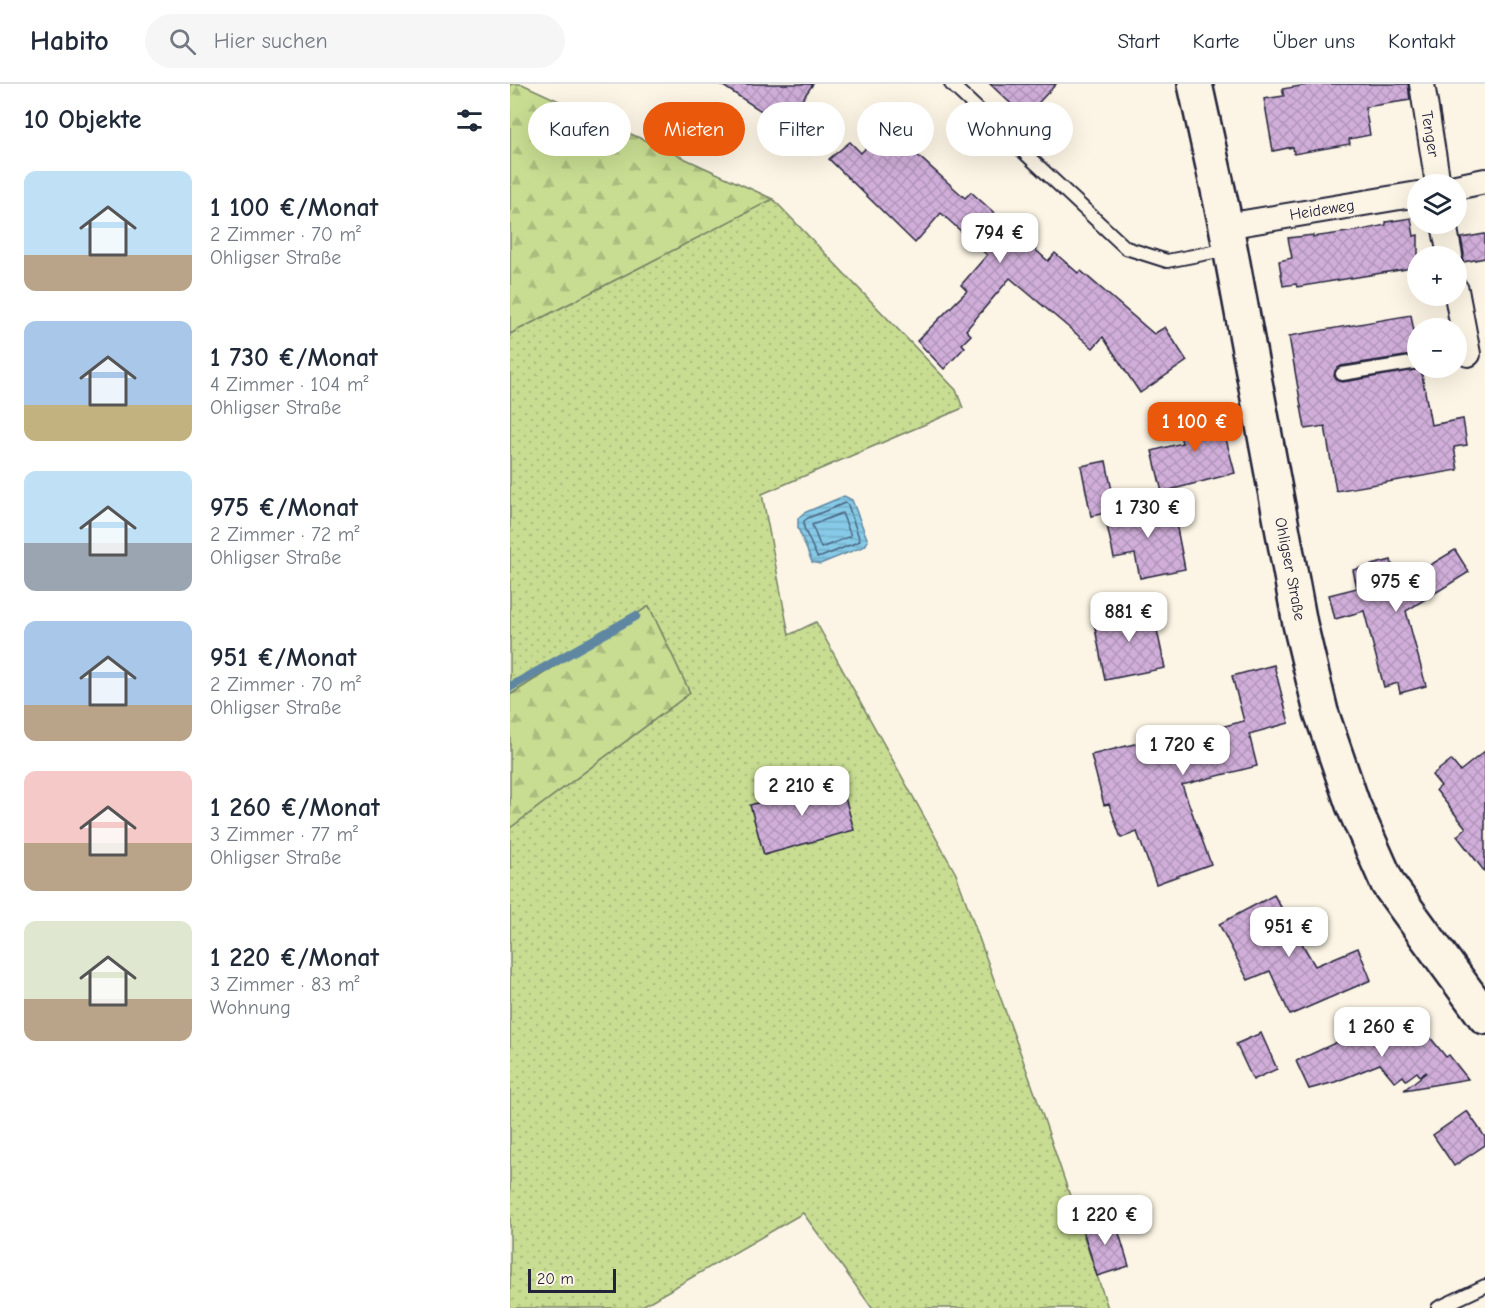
<!DOCTYPE html>
<html lang="de">
<meta charset="utf-8">
<style>
:root{--surface:#fff;--page:#f6f6f7;--text:#1f2937;--muted:#747a83;--line:#e0e1e3;--accent:#ea580c}
body{margin:0;font-family:"Comic Neue",sans-serif;background:var(--page);color:var(--text);height:100vh;display:flex;flex-direction:column;font-size:22px;white-space:nowrap}
*{box-sizing:border-box;margin:0}
p{font-size:20px;color:var(--muted)}
.icon{flex:none;width:33px;height:33px;fill:none;stroke:currentColor;stroke-width:2;stroke-linecap:round;stroke-linejoin:round}
.map{position:relative;flex:1;overflow:hidden}
.sheet{display:flex;flex-direction:column;background:var(--surface);width:510px}
.sheet>*{flex:none}
.banner{position:absolute;left:18px;top:18px;width:570px;height:54px;display:flex;gap:12px}
.buttons{position:absolute;left:897px;top:90px;display:grid;gap:12px}
.buttons a{display:grid;place-items:center;width:60px;height:60px;border-radius:50%;background:var(--surface);box-shadow:0 6px 24px #0002;font-size:30px}
.scale{position:absolute;left:18px;bottom:15px;width:88px;box-sizing:border-box;padding-left:6px;border:3px solid #22223b;border-top:0;font-size:16px;line-height:21px;white-space:nowrap;color:#22223b;-webkit-text-stroke:4px #fcf5e5;paint-order:stroke}
.price{position:absolute;translate:-50% -51px;padding:0 14px;border-radius:12px;background:#fff;color:#222;font-size:20px;line-height:39px;filter:drop-shadow(0 2px 3px #0008)}
.price::after{content:'';position:absolute;left:50%;top:36px;width:18px;height:14px;margin-left:-9px;background:inherit;clip-path:polygon(0 0,100% 0,50% 100%)}
.price.active{background:var(--accent);color:#fff}
ul{padding:0;list-style:none}
li{display:flex;align-items:center;gap:18px;height:150px;padding:0 24px}
li span{display:grid;place-items:center;flex:none;width:168px;height:120px;border-radius:12px;color:#555}
li>.icon{margin-inline-start:auto}
span .icon{width:72px;height:72px;fill:#fffc;stroke-width:1}
li b{font-size:26px}
h2{display:flex;justify-content:space-between;align-items:center;height:72px;padding:0 24px;font-size:26px}
.tag{padding:0 21px;border-radius:27px;background:var(--surface);box-shadow:0 6px 24px #0002;font-size:21px;line-height:54px}
.tag.active{background:var(--accent);color:#fff}
header{display:flex;align-items:center;gap:36px;box-sizing:border-box;height:84px;padding:0 30px;background:var(--surface);border-bottom:2px solid var(--line)}
header strong{font-size:28px}
nav{display:flex;gap:33px;margin-inline-start:auto;font-size:21px}
.search{width:420px;height:54px;background:var(--page);display:flex;align-items:center;gap:15px;box-sizing:border-box;padding:0 21px;border-radius:33px;color:var(--muted);font-size:22px}
main{display:flex;flex:1;min-height:0}
.map>svg:first-child{display:block}
.grass{fill:url(#grass-dots);stroke:#758066;stroke-width:1.5}
.forest{fill:url(#forest-firs);stroke:#758066;stroke-width:1.5}
.water{fill:url(#water-rules);stroke:#5e87a2;stroke-width:1.5}
.lines{fill:none;stroke-linecap:round;stroke-linejoin:round}
.shore{stroke:#4a6580;stroke-width:1.5}
.stream{stroke:#5e87a2;stroke-width:9}
.building{fill:url(#building-cross-hatch);stroke:#22223b;stroke-width:1.5}
.lane-casing{stroke:#22223b;stroke-width:16}
.street-casing{stroke:#22223b;stroke-width:28}
.secondary-casing{stroke:#22223b;stroke-width:38}
.lane{stroke:#fcf5e5;stroke-width:12}
.street{stroke:#fcf5e5;stroke-width:24}
.secondary{stroke:#fcf5e5;stroke-width:33}
.labels{text-anchor:middle;dominant-baseline:central;stroke-width:5;stroke-linejoin:round;paint-order:stroke}
.street-label{font-size:16px;fill:#22223b;stroke:#fcf5e5}
</style>
<header>
<strong>Habito</strong>
<div class="search"><svg class="icon" aria-label="search" viewBox="0 0 24 24"><circle cx="10" cy="10" r="6"/><path d="M15 15l6 6"/></svg>Hier suchen</div>
<nav><a>Start</a><a>Karte</a><a>Über uns</a><a>Kontakt</a></nav>
</header>
<main>
<section class="sheet">
<h2>10 Objekte<svg class="icon" aria-label="filters" viewBox="0 0 24 24"><path d="M4 7h16M4 17h16"/><circle cx="9" cy="7" r="2"/><circle cx="15" cy="17" r="2"/></svg></h2>
<ul>
<li><span style="background:linear-gradient(#bfe0f5 70%,#b9a48a 0)"><svg class="icon" aria-label="home" viewBox="0 0 24 24"><path d="M3 11l9-7 9 7M6 9v11h12V9"/></svg></span><div><b>1 100 €/Monat</b><p>2 Zimmer · 70 m²</p><p>Ohligser Straße</p></div></li>
<li><span style="background:linear-gradient(#a9c7e8 70%,#c2b280 0)"><svg class="icon" aria-label="home" viewBox="0 0 24 24"><path d="M3 11l9-7 9 7M6 9v11h12V9"/></svg></span><div><b>1 730 €/Monat</b><p>4 Zimmer · 104 m²</p><p>Ohligser Straße</p></div></li>
<li><span style="background:linear-gradient(#bfe0f5 60%,#9aa5b1 0)"><svg class="icon" aria-label="home" viewBox="0 0 24 24"><path d="M3 11l9-7 9 7M6 9v11h12V9"/></svg></span><div><b>975 €/Monat</b><p>2 Zimmer · 72 m²</p><p>Ohligser Straße</p></div></li>
<li><span style="background:linear-gradient(#a9c7e8 70%,#b9a48a 0)"><svg class="icon" aria-label="home" viewBox="0 0 24 24"><path d="M3 11l9-7 9 7M6 9v11h12V9"/></svg></span><div><b>951 €/Monat</b><p>2 Zimmer · 70 m²</p><p>Ohligser Straße</p></div></li>
<li><span style="background:linear-gradient(#f6c9c9 60%,#b9a48a 0)"><svg class="icon" aria-label="home" viewBox="0 0 24 24"><path d="M3 11l9-7 9 7M6 9v11h12V9"/></svg></span><div><b>1 260 €/Monat</b><p>3 Zimmer · 77 m²</p><p>Ohligser Straße</p></div></li>
<li><span style="background:linear-gradient(#dfe7d0 65%,#b9a48a 0)"><svg class="icon" aria-label="home" viewBox="0 0 24 24"><path d="M3 11l9-7 9 7M6 9v11h12V9"/></svg></span><div><b>1 220 €/Monat</b><p>3 Zimmer · 83 m²</p><p>Wohnung</p></div></li>
</ul>
</section>
<div class="map">
<svg width="975" height="1224" viewBox="0 0 975 1224">
<defs>
<pattern id="grass-dots" width="8" height="8" patternUnits="userSpaceOnUse" patternTransform="scale(1.5)"><rect width="8" height="8" fill="#c8dd92"/><path d="M2 2h.1M6 6h.1" fill="none" stroke="#acbd7f" stroke-width="1.8" stroke-linecap="round"/></pattern>
<pattern id="forest-firs" width="22" height="20" patternUnits="userSpaceOnUse" patternTransform="scale(1.5)"><rect width="22" height="20" fill="#c8dd92"/><path d="M5 1l3.5 6h-7zM16 11l3.5 6h-7z" fill="#acbd7f"/></pattern>
<pattern id="water-rules" width="6" height="5" patternUnits="userSpaceOnUse" patternTransform="scale(1.5)"><rect width="6" height="5" fill="#86cae7"/><path d="M0 2.5h6" fill="none" stroke="#73adc7"/></pattern>
<pattern id="building-cross-hatch" width="8" height="8" patternUnits="userSpaceOnUse" patternTransform="scale(1.5)"><rect width="8" height="8" fill="#d0aed9"/><path d="M0 0l8 8M0 8l8-8" fill="none" stroke="#b295bb"/></pattern>
</defs>
<rect width="100%" height="100%" fill="#fcf5e5"/>
<filter id="ink" filterUnits="userSpaceOnUse"><feTurbulence type="fractalNoise" baseFrequency=".0167" numOctaves="2"/><feDisplacementMap in="SourceGraphic" scale="12" xChannelSelector="R" yChannelSelector="G"/><feConvolveMatrix kernelMatrix="1 2 1 2 8 2 1 2 1" color-interpolation-filters="sRGB"/></filter>
<g filter="url(#ink)">
<!-- grass -->
<path class="grass" d="M263 115 446 306 453 324 252 410 279 551 306 538 446 790 527 1015 598 1224H362L293 1129 129 1224H0V744L180 609 139 522 0 611V250Z"/>
<!-- forest -->
<g class="forest">
<path d="M0 0H12L263 115 0 250Z"/>
<path d="M139 522 180 609 0 744V611Z"/>
</g>
<!-- water -->
<path class="water" d="M334 412 342 416 358 457 355 462 310 480 302 478 288 444V434L294 429Z"/>
<g class="lines">
<!-- shore -->
<g class="shore">
<path d="M335 419 338 421 350 457 311 473H307L294 444V437L298 434Z"/>
<path d="M332 429 341 452 311 464 302 441Z"/>
</g>
<!-- stream -->
<path class="stream" d="M0 603 126 532"/>
</g>
<!-- building -->
<g class="building">
<path d="M210 0H303L274 42Z"/>
<path d="M480 0H546L515 33Z"/>
<path d="M803 0H898L900 16 855 23 860 51 839 55 840 60 784 70 783 63 763 67 754 15 774 12 772 5Z"/>
<path d="M374 45 390 61 393 58 455 114 461 108 538 177 545 169 568 189 571 187 644 250 655 243 677 277 630 309 593 253 583 264 500 194 456 246 461 251 452 260 455 263 434 285 407 257 457 207 451 201 477 171 431 129 405 159 319 75 340 58 351 69Z"/>
<path d="M901 134 904 152 908 151V183L787 203 786 200 773 202 769 177 782 174 778 154 803 151V153L852 146 876 141V138Z"/>
<path d="M975 150V174L953 178 954 170 951 154Z"/>
<path d="M901 231 908 270 831 282 825 287 824 292 829 297 833 298 911 285 921 341 953 335 957 361 944 363 948 386 826 407 815 342 795 345 779 252Z"/>
<path d="M708 325 725 389 652 408 642 367 672 359 666 336Z"/>
<path d="M596 377 606 427 581 432 571 382Z"/>
<path d="M662 419 675 485 630 494 625 470 604 474 595 432Z"/>
<path d="M945 466 959 488 896 527 916 602 890 609 888 599 874 603 854 527 825 535 819 511 847 504 843 486 881 476 887 501Z"/>
<path d="M642 522 655 584 595 596 583 534Z"/>
<path d="M764 581 779 639 739 650 747 682 672 701 701 780 646 800 627 748 611 754 599 720 594 721 581 671 683 645 684 650 734 637 722 592Z"/>
<path d="M975 667V788L947 752 956 744 926 706 931 702 922 691 941 676 950 687Z"/>
<path d="M330 695 344 746 254 771 240 721Z"/>
<path d="M764 811 805 882 848 864 861 896 780 931 760 887 738 896 709 840Z"/>
<path d="M877 935 885 954 907 937 936 973 939 971 958 995 894 1006 917 988 910 992 907 988 896 996 893 992 885 998 870 980 825 998 799 1005 786 977Z"/>
<path d="M751 949 767 985 743 996 726 960Z"/>
<path d="M957 1027 975 1053V1061L944 1082 923 1051Z"/>
<path d="M604 1133 619 1182 587 1192 572 1143Z"/>
</g>
<g class="lines">
<!-- lane casing -->
<g class="lane-casing">
<g id="lane">
<path d="M441 0 616 164 657 177 719 165"/>
<path d="M832 290 908 278"/>
<path d="M928 1224 975 1202"/>
</g>
</g>
<!-- street casing -->
<g class="street-casing">
<g id="street">
<path d="M912 0 928 100"/>
<path d="M946 103 975 97"/>
<path d="M934 140 940 172"/>
<path d="M716 142 908 110"/>
<path d="M946 206 958 270"/>
</g>
</g>
<!-- secondary casing -->
<g class="secondary-casing">
<path id="secondary" d="M685 0 716 142 790 540 811 628 843 721 878 800 975 933"/>
</g>
<!-- lane -->
<use href="#lane" class="lane"/>
<!-- street -->
<use href="#street" class="street"/>
<!-- secondary -->
<use href="#secondary" class="secondary"/>
</g>
</g>
<g class="labels">
<!-- street labels -->
<g class="street-label">
<text transform="translate(920 50) rotate(81)">Tenger</text>
<text transform="translate(812 126) rotate(-9)">Heideweg</text>
<text transform="translate(780 485) rotate(79)">Ohligser Straße</text>
</g>
</g>
</svg>
<div class="buttons">
<a><svg class="icon" aria-label="layers" viewBox="0 0 24 24"><path d="M12 4l9 5-9 5-9-5zM3 14l9 5 9-5"/></svg></a>
<a>+</a>
<a>−</a>
</div>
<div class="scale">20 m</div>
<b class="price" style="left:490px;top:180px">794 €</b>
<b class="price active" style="left:685px;top:369px">1 100 €</b>
<b class="price" style="left:638px;top:455px">1 730 €</b>
<b class="price" style="left:886px;top:529px">975 €</b>
<b class="price" style="left:619px;top:559px">881 €</b>
<b class="price" style="left:673px;top:692px">1 720 €</b>
<b class="price" style="left:292px;top:733px">2 210 €</b>
<b class="price" style="left:779px;top:874px">951 €</b>
<b class="price" style="left:872px;top:974px">1 260 €</b>
<b class="price" style="left:595px;top:1162px">1 220 €</b>
<div class="banner">
<a class="tag">Kaufen</a>
<a class="tag active">Mieten</a>
<a class="tag">Filter</a>
<a class="tag">Neu</a>
<a class="tag">Wohnung</a>
</div>
</div>
</main>
